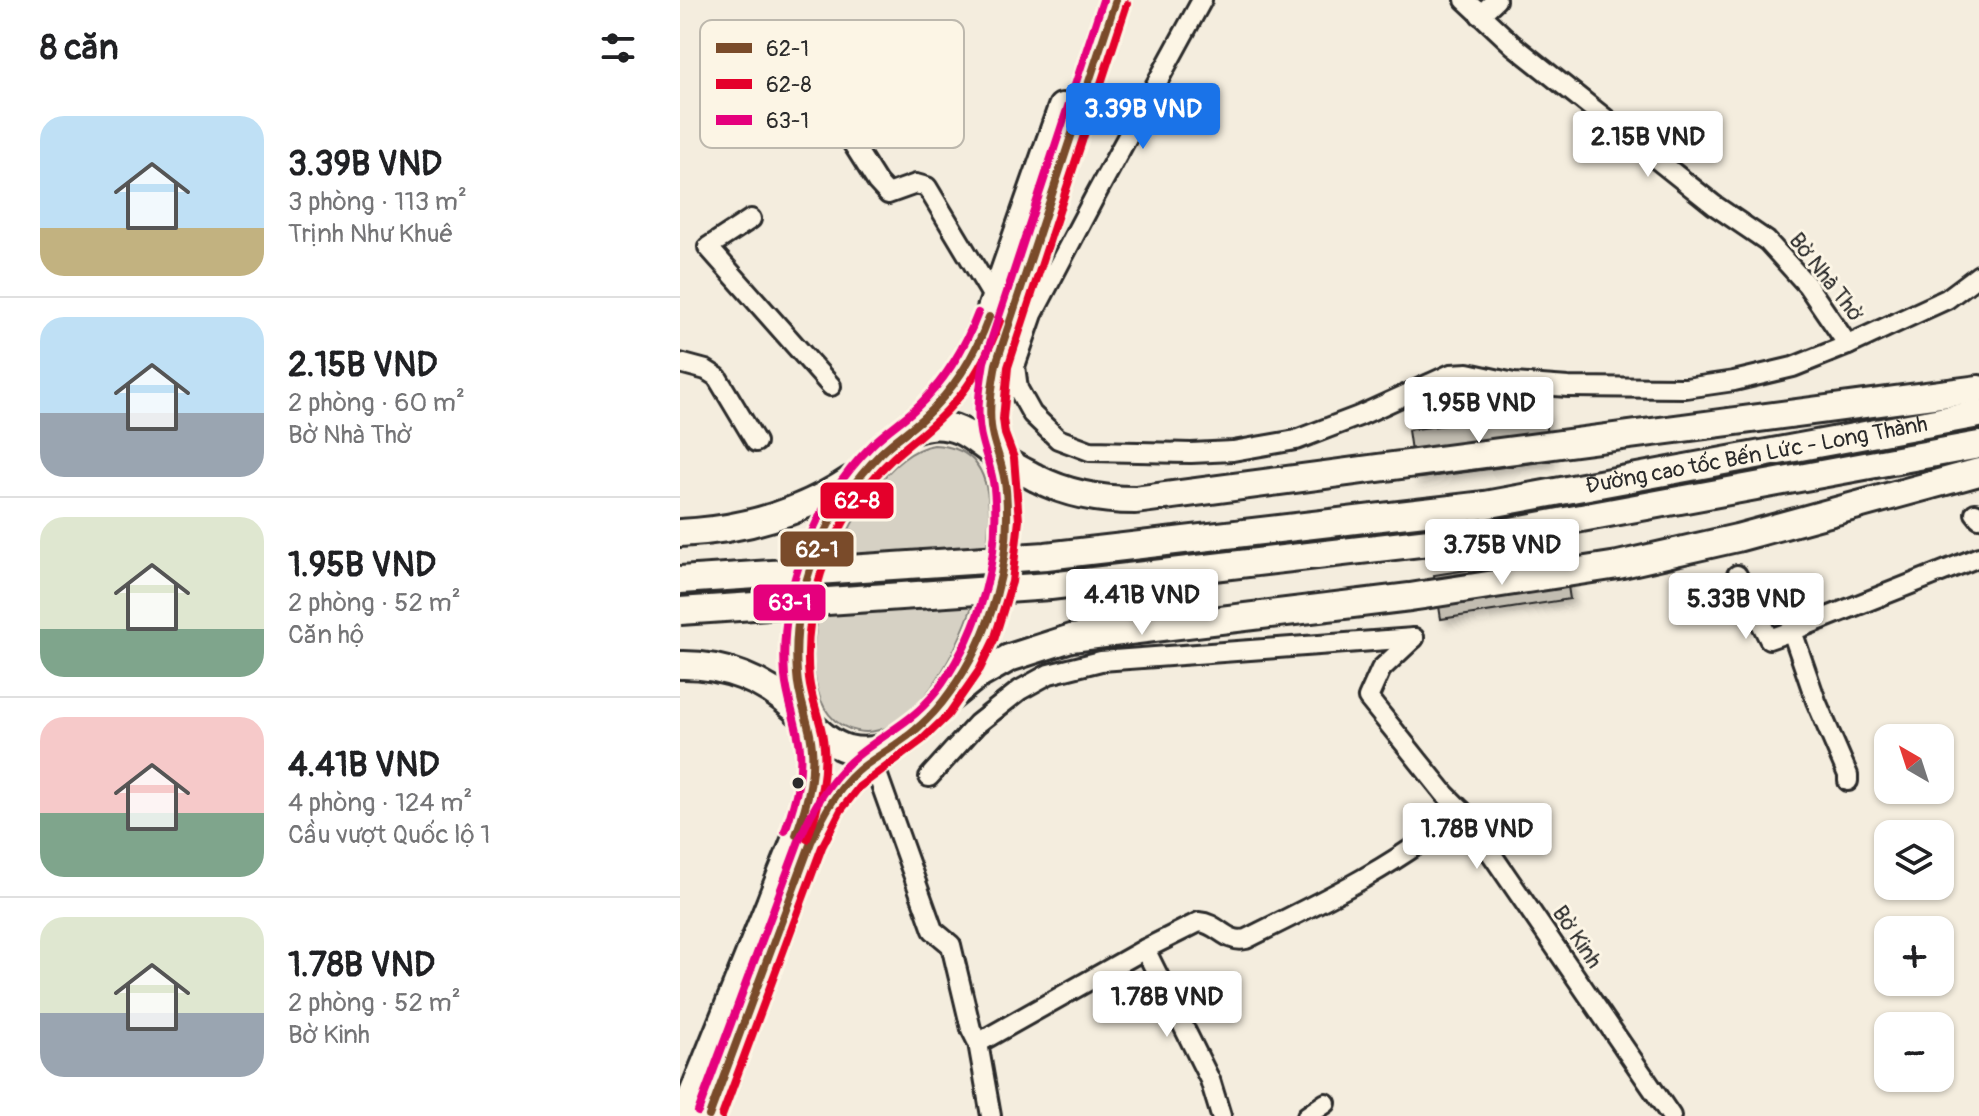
<!DOCTYPE html>
<html lang="vi">
<meta charset="utf-8">
<style>
:root{--surface:#fff;--page:#f2f2f2;--text:#202124;--muted:#757577;--line:#e0e0e0;--accent:#1a73e8}
body{margin:0;font-family:Pangolin,sans-serif;background:var(--page);color:var(--text);height:100vh;display:flex;flex-direction:column;font-size:30px;white-space:nowrap}
*{box-sizing:border-box;margin:0}
p{font-size:26px;color:var(--muted)}
.icon{flex:none;width:44px;height:44px;fill:none;stroke:currentColor;stroke-width:2;stroke-linecap:round;stroke-linejoin:round}
.map{position:relative;flex:1;overflow:hidden}
.side{display:flex;flex-direction:column;background:var(--surface);width:680px}
.side>*{flex:none}
.needle{width:52px;rotate:321deg}
.controls{position:absolute;left:1194px;top:724px;display:grid;gap:16px}
.controls a{display:grid;place-items:center;width:80px;height:80px;border-radius:16px;background:var(--surface);box-shadow:0 2px 6px #0004;font-size:40px}
.price{position:absolute;translate:-50% -68px;padding:0 18px;border-radius:8px;background:#fff;color:#222;font-size:26px;line-height:52px;filter:drop-shadow(0 2px 4px #0008)}
.price::after{content:'';position:absolute;left:50%;top:48px;width:24px;height:18px;margin-left:-12px;background:inherit;clip-path:polygon(0 0,100% 0,50% 100%)}
.price.on{background:var(--accent);color:#fff}
ul{padding:0;list-style:none}
li{display:flex;align-items:center;gap:24px;height:200px;padding:0 40px}
li+li{border-top:2px solid var(--line)}
li span{display:grid;place-items:center;flex:none;width:224px;height:160px;border-radius:24px;color:#555}
li>.icon{margin-inline-start:auto}
span .icon{width:96px;height:96px;fill:#fffc;stroke-width:1}
li b{font-size:34px}
h2{display:flex;justify-content:space-between;align-items:center;height:96px;padding:0 40px;font-size:34px}
main{display:flex;flex:1;min-height:0}
.map>svg:first-child{display:block}
.green{fill:#d6d1c4;stroke:#807e78;stroke-width:2}
.building{fill:#c2bdb1;stroke:#2b2b2b;stroke-width:2;filter:url(#shadow)}
.lines{fill:none;stroke-linecap:round;stroke-linejoin:round}
.minor-casing{stroke:#2b2b2b;stroke-width:24}
.highway-casing{stroke:#2b2b2b;stroke-width:32}
.minor{stroke:#fcf5e5;stroke-width:18}
.highway{stroke:#fcf5e5;stroke-width:26}
.highway-bridge-casing{stroke:#2b2b2b;stroke-width:32;stroke-linecap:butt}
.highway-bridge{stroke:#fcf5e5;stroke-width:26}
.bus-1-casing{stroke:#fcf5e5;stroke-width:14}
.bus-2-casing{stroke:#fcf5e5;stroke-width:14}
.bus-3-casing{stroke:#fcf5e5;stroke-width:14}
.bus-1{stroke:#7a4b2a;stroke-width:8}
.bus-2{stroke:#e4002b;stroke-width:8}
.bus-3{stroke:#e5007d;stroke-width:8}
.bus-dot{fill:#2b2b2b;stroke:#fcf5e5;stroke-width:3}
.labels{text-anchor:middle;dominant-baseline:central;stroke-width:6;stroke-linejoin:round;paint-order:stroke}
.street-label{font-size:22px;fill:#2b2b2b;stroke:#fcf5e5}
.key{fill:#fcf5e5;stroke:#bdb8ad;stroke-width:2}
.key-label{font-size:22px;fill:#2b2b2b}
.line-badge{stroke:#fcf5e5;stroke-width:3}
.badge-label{font-size:22px;text-anchor:middle;font-weight:bold;fill:#fff}
</style>
<main>
<section class="side">
<h2>8 căn<svg class="icon" aria-label="filters" viewBox="0 0 24 24"><path d="M4 7h16M4 17h16"/><circle cx="9" cy="7" r="2"/><circle cx="15" cy="17" r="2"/></svg></h2>
<ul>
<li><span style="background:linear-gradient(#bfe0f5 70%,#c2b280 0)"><svg class="icon" aria-label="home" viewBox="0 0 24 24"><path d="M3 11l9-7 9 7M6 9v11h12V9"/></svg></span><div><b>3.39B VND</b><p>3 phòng · 113 m²</p><p>Trịnh Như Khuê</p></div></li>
<li><span style="background:linear-gradient(#bfe0f5 60%,#9aa5b1 0)"><svg class="icon" aria-label="home" viewBox="0 0 24 24"><path d="M3 11l9-7 9 7M6 9v11h12V9"/></svg></span><div><b>2.15B VND</b><p>2 phòng · 60 m²</p><p>Bờ Nhà Thờ</p></div></li>
<li><span style="background:linear-gradient(#dfe7d0 70%,#7fa58c 0)"><svg class="icon" aria-label="home" viewBox="0 0 24 24"><path d="M3 11l9-7 9 7M6 9v11h12V9"/></svg></span><div><b>1.95B VND</b><p>2 phòng · 52 m²</p><p>Căn hộ</p></div></li>
<li><span style="background:linear-gradient(#f6c9c9 60%,#7fa58c 0)"><svg class="icon" aria-label="home" viewBox="0 0 24 24"><path d="M3 11l9-7 9 7M6 9v11h12V9"/></svg></span><div><b>4.41B VND</b><p>4 phòng · 124 m²</p><p>Cầu vượt Quốc lộ 1</p></div></li>
<li><span style="background:linear-gradient(#dfe7d0 60%,#9aa5b1 0)"><svg class="icon" aria-label="home" viewBox="0 0 24 24"><path d="M3 11l9-7 9 7M6 9v11h12V9"/></svg></span><div><b>1.78B VND</b><p>2 phòng · 52 m²</p><p>Bờ Kinh</p></div></li>
</ul>
</section>
<div class="map">
<svg width="1299" height="1116" viewBox="0 0 1299 1116">
<defs>
<filter id="shadow"><feDropShadow dx="5" dy="5" stdDeviation="4" flood-color="#0004"/></filter>
</defs>
<rect width="100%" height="100%" fill="#f4edde"/>
<filter id="ink" filterUnits="userSpaceOnUse"><feTurbulence type="fractalNoise" baseFrequency=".0125" numOctaves="2"/><feDisplacementMap in="SourceGraphic" scale="16" xChannelSelector="R" yChannelSelector="G"/><feConvolveMatrix kernelMatrix="1 2 1 2 8 2 1 2 1" color-interpolation-filters="sRGB"/></filter>
<g filter="url(#ink)">
<!-- green -->
<path class="green" d="M254 445C269 446 282 449 293 460 345 516 261 748 177 731 79 711 167 459 254 445Z"/>
<!-- building -->
<g class="building">
<path d="M864 412 870 461 735 479 728 430Z"/>
<path d="M883 555 890 599 761 619 754 575Z"/>
</g>
<g class="lines">
<!-- minor casing -->
<g class="minor-casing">
<g id="minor">
<path d="M522 0 414 198 353 314 335 366 338 389 352 414 378 439 410 451 511 453 553 451 616 440 679 416 771 374 788 373 834 383 888 387 1006 388 1054 381 1113 367 1168 345 1267 299 1299 275"/>
<path d="M785 0 833 45 1034 205 1087 241 1127 285 1168 345"/>
<path d="M800 15 816 0"/>
<path d="M142 95 197 182 208 194 236 184 247 187 315 300"/>
<path d="M71 219 28 247 151 386"/>
<path d="M0 363 26 370 37 377 76 442"/>
<path d="M1295 513 1299 518"/>
<path d="M1057 575 1089 639 1112 631"/>
<path d="M734 638 701 669 688 698 765 794 782 811 991 1116"/>
<path d="M190 761 198 776 253 930 271 945 291 1029 298 1043 465 949 519 922C538 923 547 944 566 939 641 902 718 865 782 811"/>
<path d="M249 777 297 724 340 690 369 674 421 661 734 638"/>
<path d="M1168 781V775L1136 701 1112 631 1299 557"/>
<path d="M465 949 530 1080 541 1116"/>
<path d="M298 1043 311 1116"/>
<path d="M627 1116 646 1103"/>
</g>
</g>
<!-- highway casing -->
<g class="highway-casing">
<g id="highway">
<path d="M227 431 270 390 298 346 382 107"/>
<path id="s1" d="M805 505 1299 414"/>
<path d="M0 533C63 530 120 514 172 479"/>
<path d="M809 535 1299 445"/>
<path d="M0 665C43 664 85 680 116 710 132 725 146 743 168 749 202 757 231 738 253 714 309 650 334 568 324 484 323 476 324 467 322 459 320 452 315 445 313 437 309 413 312 388 316 364L436 0"/>
<path d="M262 704 294 678 329 658 391 638 730 597 938 565 1057 538 1299 472"/>
<path d="M130 845C146 805 172 770 210 748"/>
<path d="M4 1116C33 1045 62 974 90 903 102 871 117 839 127 807 135 780 134 750 127 723 125 714 121 704 119 694 107 617 133 534 183 474 200 452 220 429 249 426 283 422 298 445 324 460 334 467 345 472 356 478 387 494 420 500 455 500L1299 389"/>
<path d="M29 1116 106 908"/>
</g>
</g>
<!-- minor -->
<use href="#minor" class="minor"/>
<!-- highway -->
<use href="#highway" class="highway"/>
<!-- highway-bridge casing -->
<g class="highway-bridge-casing">
<g id="highway-bridge">
<path d="M0 580 366 556 805 505"/>
<path d="M0 611 370 586 809 535"/>
</g>
</g>
<!-- highway-bridge -->
<use href="#highway-bridge" class="highway-bridge"/>
<!-- bus-1 casing -->
<g class="bus-1-casing">
<g id="bus-1">
<path d="M116 835C128 802 137 769 130 734 126 714 118 695 117 674 114 634 121 592 135 555 149 517 173 482 201 453 214 440 230 430 243 418 274 390 295 356 309 317"/>
<path d="M29 1116 131 842C143 816 156 790 178 771 190 760 205 753 218 743 239 729 256 712 270 692 312 634 332 561 326 490 324 468 318 457 313 437 307 413 312 387 316 364L436 0"/>
</g>
</g>
<!-- bus-2 casing -->
<g class="bus-2-casing">
<g id="bus-2">
<path d="M127 839C140 805 149 769 142 732 138 714 131 697 129 679 125 639 132 596 146 559 161 522 184 485 213 458 233 440 254 426 272 405 294 381 309 352 320 321"/>
<path d="M42 1116 142 847 161 810 179 787 242 740 268 715 300 669 314 640 332 582 339 520 334 458 325 434 323 419 328 367 447 4"/>
</g>
</g>
<!-- bus-3 casing -->
<g class="bus-3-casing">
<g id="bus-3">
<path d="M105 831C116 800 125 768 118 736 114 715 107 697 105 676 102 634 109 590 124 551 139 511 163 474 193 444 206 431 222 421 235 409 264 382 284 350 298 313"/>
<path d="M18 1112 120 838C132 810 147 783 170 762 203 732 234 724 262 684 301 627 321 556 314 488 312 470 306 457 302 441 295 415 300 387 304 362L423 0"/>
</g>
</g>
<!-- bus-1 -->
<use href="#bus-1" class="bus-1"/>
<!-- bus-2 -->
<use href="#bus-2" class="bus-2"/>
<!-- bus-3 -->
<use href="#bus-3" class="bus-3"/>
</g>
</g>
<!-- markers -->
<circle class="bus-dot" cx="118" cy="783" r="7"/>
<g class="labels">
<!-- street labels -->
<g class="street-label">
<text transform="translate(1146 277) rotate(52)">Bờ Nhà Thờ</text>
<text stroke="none"><textPath href="#s1" startOffset="276">Đường cao tốc Bến Lức - Long Thành</textPath></text>
<text transform="translate(897 937) rotate(56)">Bờ Kinh</text>
</g>
</g>
<!-- legend -->
<rect x="20" y="20" width="264" height="128" rx="12" class="key"/>
<rect x="36" y="43" width="36" height="10" fill="#7a4b2a"/>
<rect x="36" y="79" width="36" height="10" fill="#e4002b"/>
<rect x="36" y="115" width="36" height="10" fill="#e5007d"/>
<g class="key-label">
<text x="86" y="56">62-1</text>
<text x="86" y="92">62-8</text>
<text x="86" y="128">63-1</text>
</g>
<g class="line-badge">
<rect x="139" y="481" width="76" height="39" rx="8" fill="#e4002b"/>
<rect x="99" y="530" width="76" height="38" rx="8" fill="#7a4b2a"/>
<rect x="72" y="583" width="75" height="39" rx="8" fill="#e5007d"/>
</g>
<g class="badge-label">
<text x="177" y="508">62-8</text>
<text x="137" y="557">62-1</text>
<text x="110" y="610">63-1</text>
</g>
</svg>
<div class="controls">
<a><svg class="needle" viewBox="-14 -14 28 28"><path d="M0-13l5 13h-10z" fill="#e53935"/><path d="M0 13l5-13h-10z" fill="#757577"/></svg></a>
<a><svg class="icon" aria-label="layers" viewBox="0 0 24 24"><path d="M12 4l9 5-9 5-9-5zM3 14l9 5 9-5"/></svg></a>
<a>+</a>
<a>−</a>
</div>
<b class="price on" style="left:463px;top:151px">3.39B VND</b>
<b class="price" style="left:968px;top:179px">2.15B VND</b>
<b class="price" style="left:799px;top:445px">1.95B VND</b>
<b class="price" style="left:822px;top:587px">3.75B VND</b>
<b class="price" style="left:462px;top:637px">4.41B VND</b>
<b class="price" style="left:1066px;top:641px">5.33B VND</b>
<b class="price" style="left:797px;top:871px">1.78B VND</b>
<b class="price" style="left:487px;top:1039px">1.78B VND</b>
</div>
</main>
